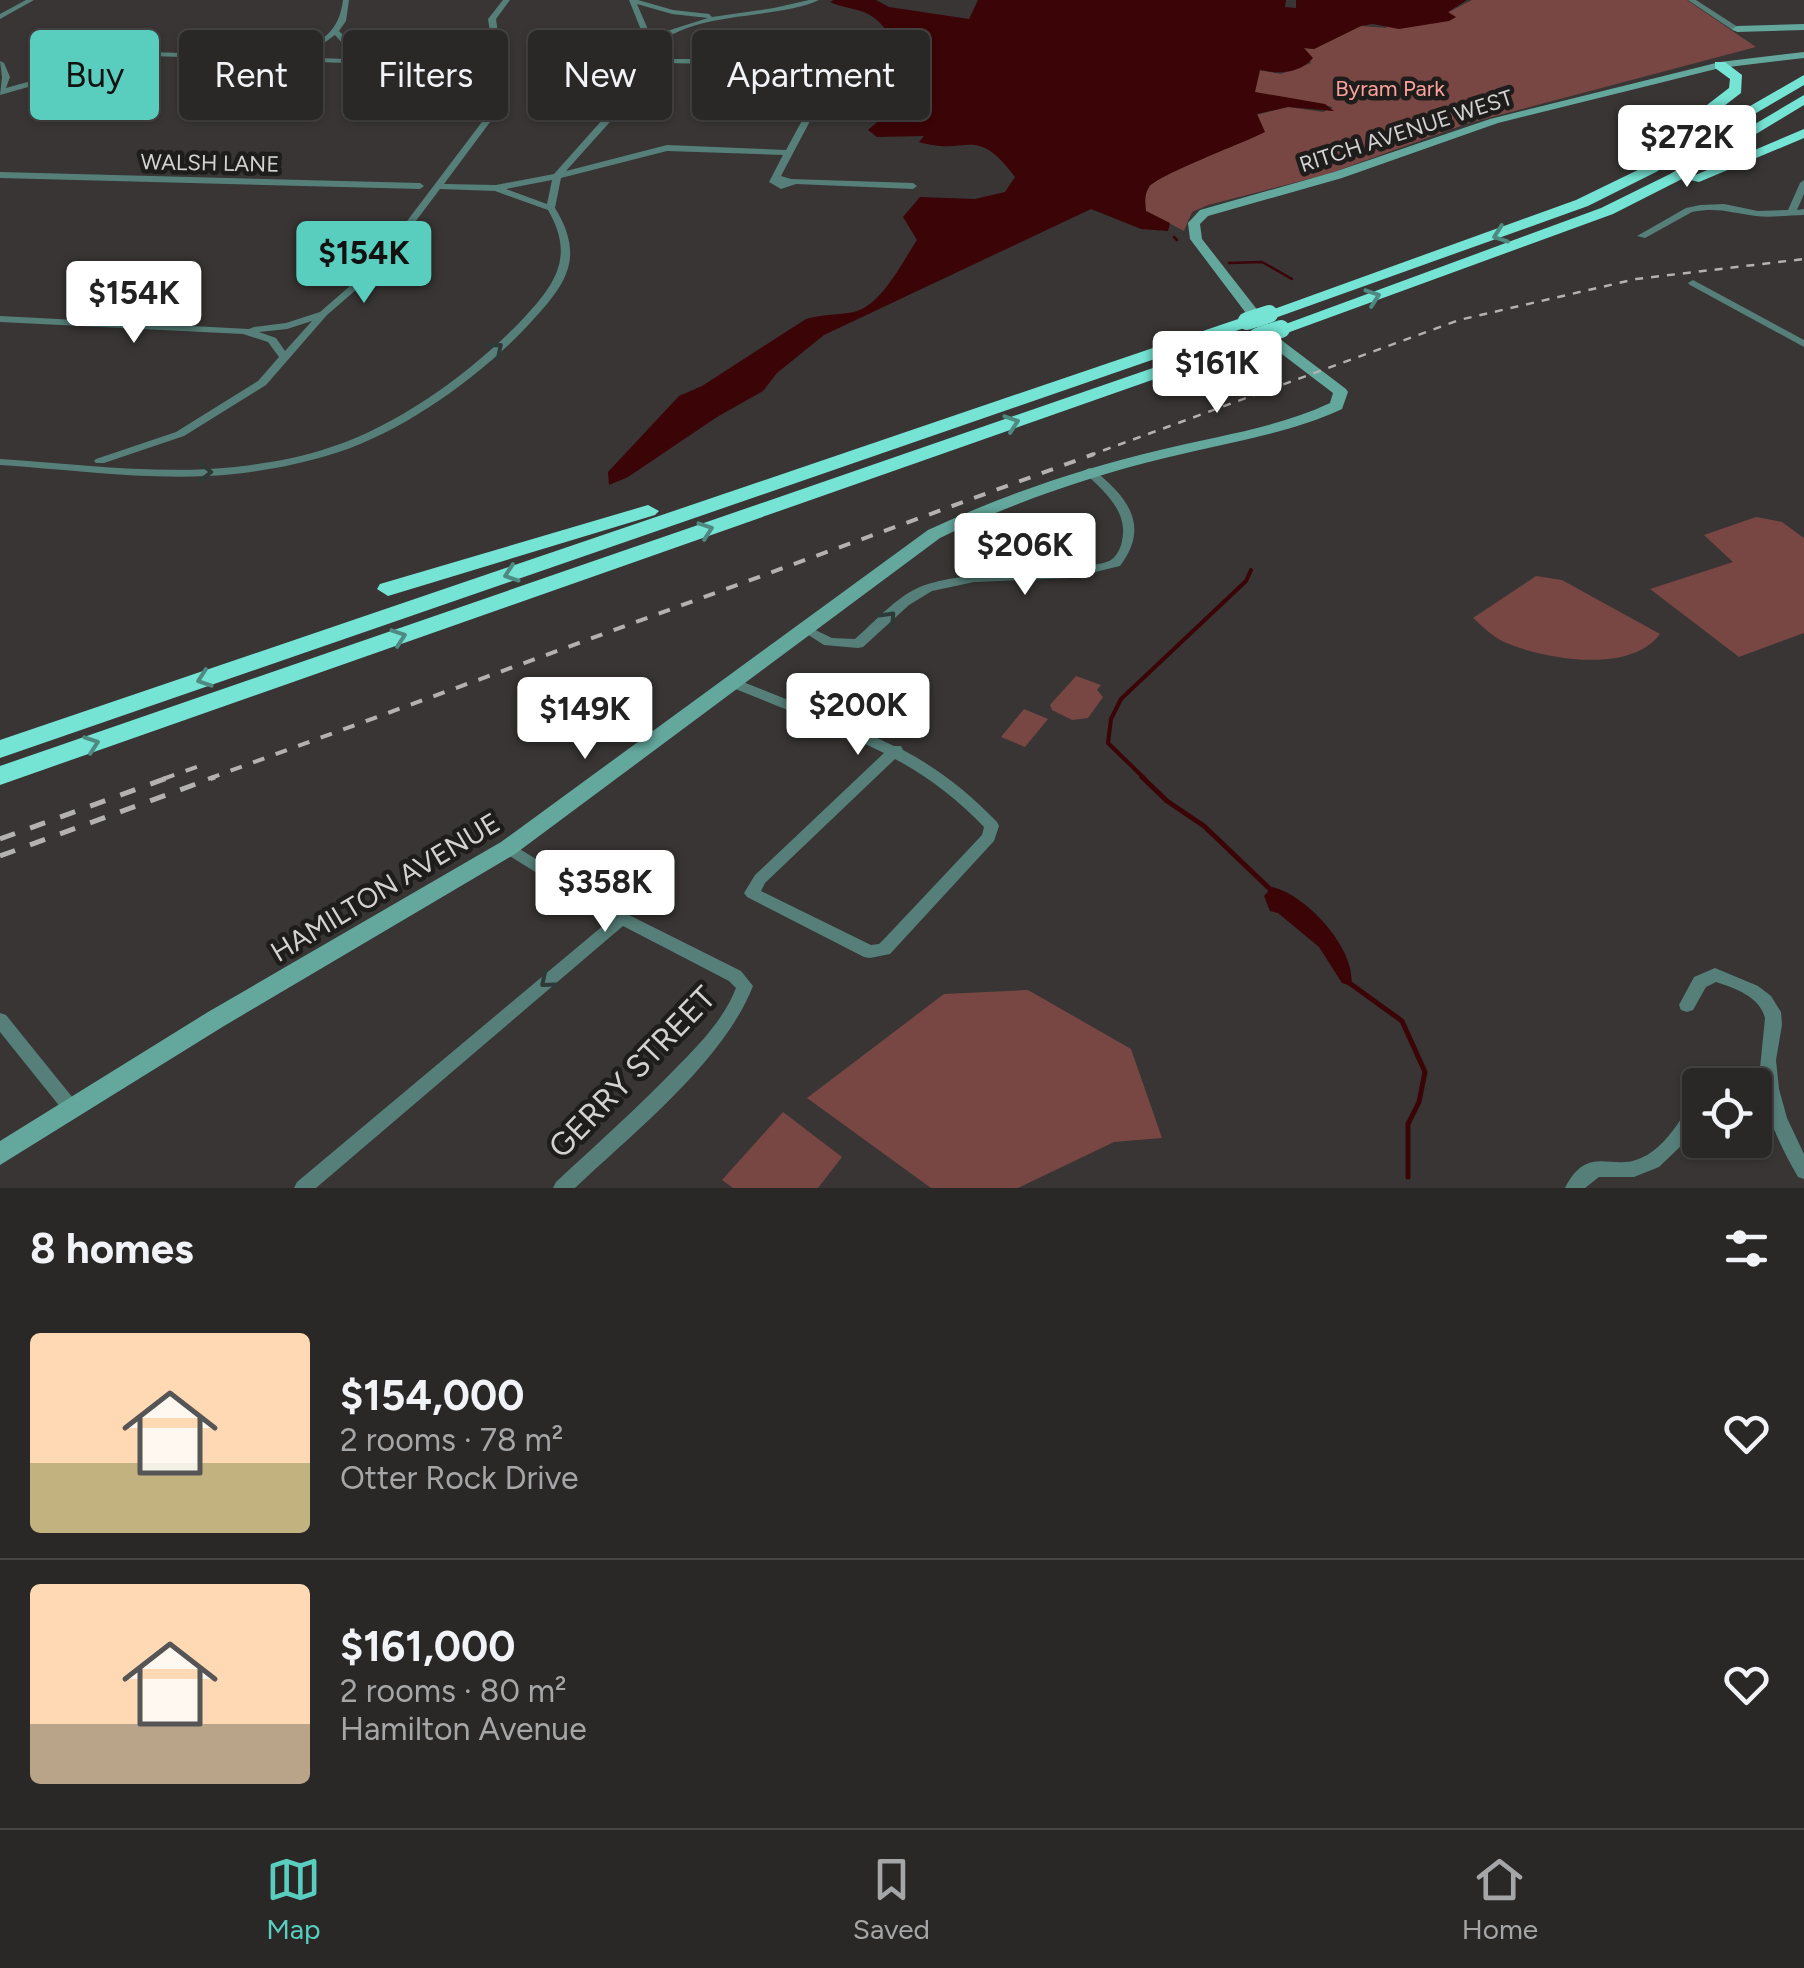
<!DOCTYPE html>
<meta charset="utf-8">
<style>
:root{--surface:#2a2827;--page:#363433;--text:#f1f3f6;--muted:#a5a6a7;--line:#464444;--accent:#59cebe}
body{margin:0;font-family:Figtree,sans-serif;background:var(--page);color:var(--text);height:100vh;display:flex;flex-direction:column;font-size:38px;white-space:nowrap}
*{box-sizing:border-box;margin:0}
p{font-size:32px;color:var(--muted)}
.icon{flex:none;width:55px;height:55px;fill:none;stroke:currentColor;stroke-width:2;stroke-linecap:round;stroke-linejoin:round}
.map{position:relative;height:1188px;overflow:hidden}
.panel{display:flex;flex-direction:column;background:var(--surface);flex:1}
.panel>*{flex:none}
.guide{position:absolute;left:30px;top:30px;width:1000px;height:90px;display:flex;gap:20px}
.tools{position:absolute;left:1682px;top:1068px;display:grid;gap:20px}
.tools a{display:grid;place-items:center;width:90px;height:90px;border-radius:10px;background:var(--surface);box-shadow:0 2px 8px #0004,0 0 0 2px var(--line);font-size:50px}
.price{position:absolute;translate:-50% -85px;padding:0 22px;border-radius:10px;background:#fff;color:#222;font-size:32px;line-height:65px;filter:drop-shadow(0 2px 5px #0008)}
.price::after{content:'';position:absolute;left:50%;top:60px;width:30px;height:22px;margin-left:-15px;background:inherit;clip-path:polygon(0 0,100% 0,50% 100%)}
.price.on{background:var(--accent);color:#111}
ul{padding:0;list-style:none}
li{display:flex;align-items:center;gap:30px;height:250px;padding:0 30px}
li+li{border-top:2px solid var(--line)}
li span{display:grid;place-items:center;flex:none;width:280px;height:200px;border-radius:10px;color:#555}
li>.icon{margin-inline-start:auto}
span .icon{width:120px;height:120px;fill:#fffc;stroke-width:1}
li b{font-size:42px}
h2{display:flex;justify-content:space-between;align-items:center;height:120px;padding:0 30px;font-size:42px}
.tag{padding:0 35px;border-radius:10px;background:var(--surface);box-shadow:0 2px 8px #0004,0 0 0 2px var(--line);font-size:35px;line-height:90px}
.tag.on{background:var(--accent);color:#111}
.tabs{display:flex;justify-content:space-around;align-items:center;height:140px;border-top:2px solid var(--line);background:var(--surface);font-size:28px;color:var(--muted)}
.tabs a{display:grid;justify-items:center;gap:5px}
.tabs .on{color:var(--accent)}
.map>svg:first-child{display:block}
.green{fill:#784743}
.water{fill:#3b0406}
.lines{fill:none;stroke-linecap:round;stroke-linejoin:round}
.stream-far2{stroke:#3b0406;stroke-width:2.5}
.stream-far1{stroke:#3b0406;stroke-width:4}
.stream{stroke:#3b0406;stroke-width:5}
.minor{fill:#557f78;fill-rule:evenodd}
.secondary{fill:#64a89d;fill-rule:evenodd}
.motorway{fill:#75e4d4;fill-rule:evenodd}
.rail-far2{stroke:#b3b1b1;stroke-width:2.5;stroke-dasharray:8 8;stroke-linecap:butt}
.rail-far1{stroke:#b3b1b1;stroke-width:4;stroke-dasharray:12 12;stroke-linecap:butt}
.rail{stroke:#b3b1b1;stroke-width:5;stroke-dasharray:16 16;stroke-linecap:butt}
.motorway-bridge{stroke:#75e4d4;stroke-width:18}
.oneway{stroke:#4e8a81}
.oneway2{stroke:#2e3a38}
.labels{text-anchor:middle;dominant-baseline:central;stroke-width:9;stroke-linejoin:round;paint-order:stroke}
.far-park-label{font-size:22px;fill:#fca29a;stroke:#1e1d1c}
.far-street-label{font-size:22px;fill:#d3d1d1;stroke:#1e1d1c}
.street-label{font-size:28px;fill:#d3d1d1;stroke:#1e1d1c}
.near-street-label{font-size:32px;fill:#d3d1d1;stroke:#1e1d1c}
</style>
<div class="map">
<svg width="1804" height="1188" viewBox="0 0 1804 1188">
<rect width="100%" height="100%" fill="#383534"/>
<!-- green -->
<g class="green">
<path d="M1472 0H1687L1756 47 1466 124 1328 174 1208 205 1192 212 1184 231 1146 211C1145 202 1144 195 1149 187 1157 175 1243 143 1264 132L1256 115 1288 107 1323 112 1333 107 1254 92 1259 70 1281 74 1311 63 1302 48 1314 49 1360 26 1387 28 1383 23 1286 34 1447 13Z"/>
<path d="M1756 517 1782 522 1804 538V633L1739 657 1650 589 1733 562 1704 535Z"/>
<path d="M1536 576 1562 580 1660 634C1630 675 1544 659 1504 642 1493 637 1482 626 1473 618Z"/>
<path d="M1076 676 1101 685 1097 690 1103 697 1088 718 1072 720 1052 710 1050 705Z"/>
<path d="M1024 709 1048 719 1025 747 1001 737Z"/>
<path d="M1028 990 1131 1049 1162 1138 1114 1142 1018 1188H931L807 1098 944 994Z"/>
<path d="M783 1112 842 1157 818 1188H733L722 1180Z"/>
</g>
<!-- water -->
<g class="water">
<path d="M834 0H876L889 7 969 19 978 0H1286L1285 7 1296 8V0H1467L1448 12 1456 17 1449 21 1399 29 1373 24 1361 26 1314 49 1304 48 1313 58C1299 74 1279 74 1260 70L1255 92 1325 104 1334 111 1288 107 1257 114 1265 132C1244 143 1157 175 1149 187 1144 195 1145 202 1146 211L1170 223 1168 231 1141 229 1091 209 824 335 777 373 763 391 717 417 628 477 609 485 608 472 679 396 702 386 806 319C823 314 838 315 854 312 881 306 903 261 917 240L903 217 920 197 975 199 1005 192 1015 177C974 123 969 157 919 142L924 136 877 137 868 130 905 98C909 72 894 27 868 14 857 8 842 8 830 2Z"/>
<path d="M1272 887C1306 894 1358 951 1351 986L1342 983 1319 947 1278 913 1270 911 1264 896Z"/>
</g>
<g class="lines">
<!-- stream-far2 -->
<g class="stream-far2">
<path d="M1174 237 1177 240"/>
<path d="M1229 263 1262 262 1292 279"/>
</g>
<!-- stream-far1 -->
<path class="stream-far1" d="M1145 779 1108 743 1111 719 1121 699 1246 581 1251 570"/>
<!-- stream -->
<g class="stream">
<path d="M1142 777 1167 801 1204 826 1272 891"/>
<path d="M1348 982 1402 1021 1425 1072 1419 1102 1408 1124V1177"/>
</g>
<!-- minor -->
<g class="minor">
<path d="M26 0H34L0 19V14Z"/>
<path d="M343 0H349L346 21 339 31 355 47 374 54V58L349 51 335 35 317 48 291 56V52C321 43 339 33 343 0Z"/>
<path d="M503 0H510L496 19 505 82 499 110 444 184 496 185 554 174 619 101 647 45 629 0H638L673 10 709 14 712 17 774 8 809 0H819C773 22 672 8 648 59 705 59 761 56 813 82L819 104 781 176 791 179 913 183 917 186 913 189 796 184 781 189 769 182 783 155 667 151 561 178 555 208C585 257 567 283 532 321 484 374 406 430 339 452 305 463 270 470 235 474 157 482 77 470 0 465V459C77 464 158 475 235 467 268 463 300 458 331 447 399 425 470 373 520 322 554 286 576 258 548 210L495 191 440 189 379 270 327 315 266 385 184 436 104 463H96L94 461 96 459 176 432 258 381 279 357 268 342 243 334 0 322V316L249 329 254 327 286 323 320 312 373 266 491 110 497 82 496 77 459 67 152 56 124 60 0 95 2 77 0 61 4 63 10 77 6 88 120 56 152 52 459 63 496 72 488 19ZM637 4 672 14 708 18 667 31 653 41ZM646 63C701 64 756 60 806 85L811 104 786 150 667 145 566 171 626 104ZM552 180 547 204 506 189ZM312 321 285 351 276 338 259 332 287 329Z"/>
<path d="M1688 0H1696L1741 29 1734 31Z"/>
<path d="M0 172 420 183 424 186 420 189 0 178Z"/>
<path d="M1804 180V194L1797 210 1804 209V215C1788 215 1771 218 1756 216 1730 213 1719 207 1692 212L1645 238 1637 236 1686 208 1700 205 1724 204 1758 211 1788 210 1800 183Z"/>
<path d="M1693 280 1804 340V347L1690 285 1688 283Z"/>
<path d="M1089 468 1093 469C1127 497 1151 525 1120 566L1070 578 974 582 932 591 909 605 863 647 858 648 824 645 799 629 805 625 832 638 855 639C877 620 900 592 928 584 981 568 1036 578 1088 566 1094 564 1105 564 1111 560 1116 557 1121 548 1122 541 1129 510 1102 490 1083 471Z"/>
<path d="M733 678 841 721 894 746H901L903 750C939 769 969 793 997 822L999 826 994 841 890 954 870 958 864 957 747 897 744 893 755 875 884 753 832 728 728 686 726 683 728 680ZM895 759C929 777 958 800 984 827L982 835 886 937 879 944 871 945 761 891 765 883Z"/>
<path d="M508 842 627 914 741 971 753 986C724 1061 633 1133 575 1188H553L556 1182C596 1145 637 1108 675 1069 699 1045 724 1019 736 988L729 981 623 926 316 1188H294L297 1182 611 919 503 852 501 848 503 844Z"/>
<path d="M1715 968 1758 986 1771 996 1781 1012 1782 1025 1776 1060 1779 1089 1787 1118 1804 1154V1179L1798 1177C1781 1147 1766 1117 1761 1083L1733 1081 1726 1085H1700L1703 1080 1732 1067 1760 1068 1765 1018C1760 997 1735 988 1716 982L1706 987 1693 1010 1687 1012 1681 1010 1679 1005 1694 977Z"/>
<path d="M0 1013 6 1015 77 1103 80 1108 77 1113 71 1116 65 1113 0 1032Z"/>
<path d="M1700 1094V1119L1683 1144 1659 1167 1634 1177H1599L1585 1188H1565C1588 1143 1612 1172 1641 1158 1658 1151 1671 1134 1681 1119 1687 1109 1690 1099 1700 1094Z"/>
</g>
<!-- secondary -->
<g class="secondary">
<path d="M1804 24V30L1737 32 1732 29 1737 26Z"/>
<path d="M1804 52V58L1720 68 1498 123 1342 178 1208 216 1200 224 1202 239 1280 339 1346 389 1348 392 1342 409C1286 435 1224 443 1165 458 1087 477 1012 503 940 538L515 854 224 1026 0 1165V1141L208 1012 501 842 928 530C1003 495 1080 469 1160 450 1217 436 1277 428 1330 403L1333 393 1270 345 1190 239 1188 223 1200 210 1334 172 1490 119 1720 62Z"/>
</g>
<!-- motorway -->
<g class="motorway">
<path d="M1715 62H1725L1742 75 1741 93 1656 158H1646V152L1729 88 1730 79 1715 68Z"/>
<path d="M1804 75V85L1656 172 1588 206 1275 318H1263L1260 314 1576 200 1646 166Z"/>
<path d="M1804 95V105L1680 180 1613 214 1287 333H1275L1272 329 1601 208 1670 174Z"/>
<path d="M1804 129V138L1699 182 1686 179Z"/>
<path d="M1247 316 1253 317V325L0 758V740Z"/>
<path d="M1257 332 1266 337 1263 341 0 785V766Z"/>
<path d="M648 505 659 511 655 515 388 596 377 589 380 584Z"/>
</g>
<!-- rail-far2 -->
<path class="rail-far2" d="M1088 456 1459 320 1636 279 1804 259"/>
<!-- rail-far1 -->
<g class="rail-far1">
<path d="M163 779 205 764"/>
<path d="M208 779 1094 454"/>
</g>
<!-- rail -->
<g class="rail">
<path d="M0 839 170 777"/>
<path d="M0 856 215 777"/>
</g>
<!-- motorway-bridge -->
<g class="motorway-bridge">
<path d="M1247 321 1269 314"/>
<path d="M1257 337 1281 329"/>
</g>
</g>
<!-- one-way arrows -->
<defs><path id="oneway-chevron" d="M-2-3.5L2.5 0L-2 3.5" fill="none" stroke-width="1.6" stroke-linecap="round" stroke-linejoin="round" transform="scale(2.5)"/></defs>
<g class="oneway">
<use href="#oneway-chevron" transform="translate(1500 235) rotate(160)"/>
<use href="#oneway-chevron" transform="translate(1373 297) rotate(-19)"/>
<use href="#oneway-chevron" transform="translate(1012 423) rotate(-19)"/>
<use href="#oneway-chevron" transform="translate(706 530) rotate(-19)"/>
<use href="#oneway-chevron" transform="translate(511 574) rotate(161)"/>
<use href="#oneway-chevron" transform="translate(399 637) rotate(-19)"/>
<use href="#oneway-chevron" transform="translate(204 679) rotate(161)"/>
<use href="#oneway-chevron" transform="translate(92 744) rotate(-19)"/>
</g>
<g class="oneway2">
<use href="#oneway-chevron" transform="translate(496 349) rotate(-40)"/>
<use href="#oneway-chevron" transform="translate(205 472)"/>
<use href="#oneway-chevron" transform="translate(889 618) rotate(-46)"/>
<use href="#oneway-chevron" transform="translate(547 981) rotate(140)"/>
</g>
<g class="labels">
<!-- far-park labels -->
<g class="far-park-label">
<text x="1390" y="88">Byram Park</text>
</g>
<!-- far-street labels -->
<g class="far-street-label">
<text transform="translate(1406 131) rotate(-18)">RITCH AVENUE WEST</text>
<text transform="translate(210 163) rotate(1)">WALSH LANE</text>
</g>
<!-- street labels -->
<g class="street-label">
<text transform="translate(385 887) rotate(-31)">HAMILTON AVENUE</text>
</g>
<!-- near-street labels -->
<g class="near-street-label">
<text transform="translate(632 1072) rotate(-46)">GERRY STREET</text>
</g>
</g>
</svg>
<div class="tools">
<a><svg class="icon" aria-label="locate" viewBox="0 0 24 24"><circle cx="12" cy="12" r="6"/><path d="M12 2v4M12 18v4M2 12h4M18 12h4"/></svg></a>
</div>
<b class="price" style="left:1687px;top:190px">$272K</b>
<b class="price on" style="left:364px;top:306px">$154K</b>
<b class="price" style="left:134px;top:346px">$154K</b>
<b class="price" style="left:1217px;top:416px">$161K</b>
<b class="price" style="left:1025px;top:598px">$206K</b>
<b class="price" style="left:858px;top:758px">$200K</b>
<b class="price" style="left:585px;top:762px">$149K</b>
<b class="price" style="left:605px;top:935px">$358K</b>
<div class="guide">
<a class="tag on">Buy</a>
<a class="tag">Rent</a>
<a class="tag">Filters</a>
<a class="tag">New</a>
<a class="tag">Apartment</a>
</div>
</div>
<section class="panel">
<h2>8 homes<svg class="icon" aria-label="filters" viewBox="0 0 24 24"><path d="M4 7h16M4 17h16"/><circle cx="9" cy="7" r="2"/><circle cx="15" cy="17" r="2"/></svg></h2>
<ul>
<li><span style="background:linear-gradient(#ffd9b3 65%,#c2b280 0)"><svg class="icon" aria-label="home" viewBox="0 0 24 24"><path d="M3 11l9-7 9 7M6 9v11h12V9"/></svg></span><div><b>$154,000</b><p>2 rooms · 78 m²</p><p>Otter Rock Drive</p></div><svg class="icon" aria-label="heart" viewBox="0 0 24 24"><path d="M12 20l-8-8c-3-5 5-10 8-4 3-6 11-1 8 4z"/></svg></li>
<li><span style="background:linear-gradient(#ffd9b3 70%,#b9a48a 0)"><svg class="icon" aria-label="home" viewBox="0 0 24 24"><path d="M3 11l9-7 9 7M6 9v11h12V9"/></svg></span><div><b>$161,000</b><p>2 rooms · 80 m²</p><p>Hamilton Avenue</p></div><svg class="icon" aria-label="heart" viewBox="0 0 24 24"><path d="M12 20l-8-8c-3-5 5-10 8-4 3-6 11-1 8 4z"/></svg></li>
</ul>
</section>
<nav class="tabs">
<a class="on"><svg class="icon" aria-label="map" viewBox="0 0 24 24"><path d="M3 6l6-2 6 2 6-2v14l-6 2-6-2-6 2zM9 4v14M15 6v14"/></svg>Map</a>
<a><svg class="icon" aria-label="saved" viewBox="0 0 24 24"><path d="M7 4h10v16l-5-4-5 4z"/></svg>Saved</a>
<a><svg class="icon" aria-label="home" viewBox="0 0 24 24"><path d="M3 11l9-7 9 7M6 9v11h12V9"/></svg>Home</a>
</nav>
